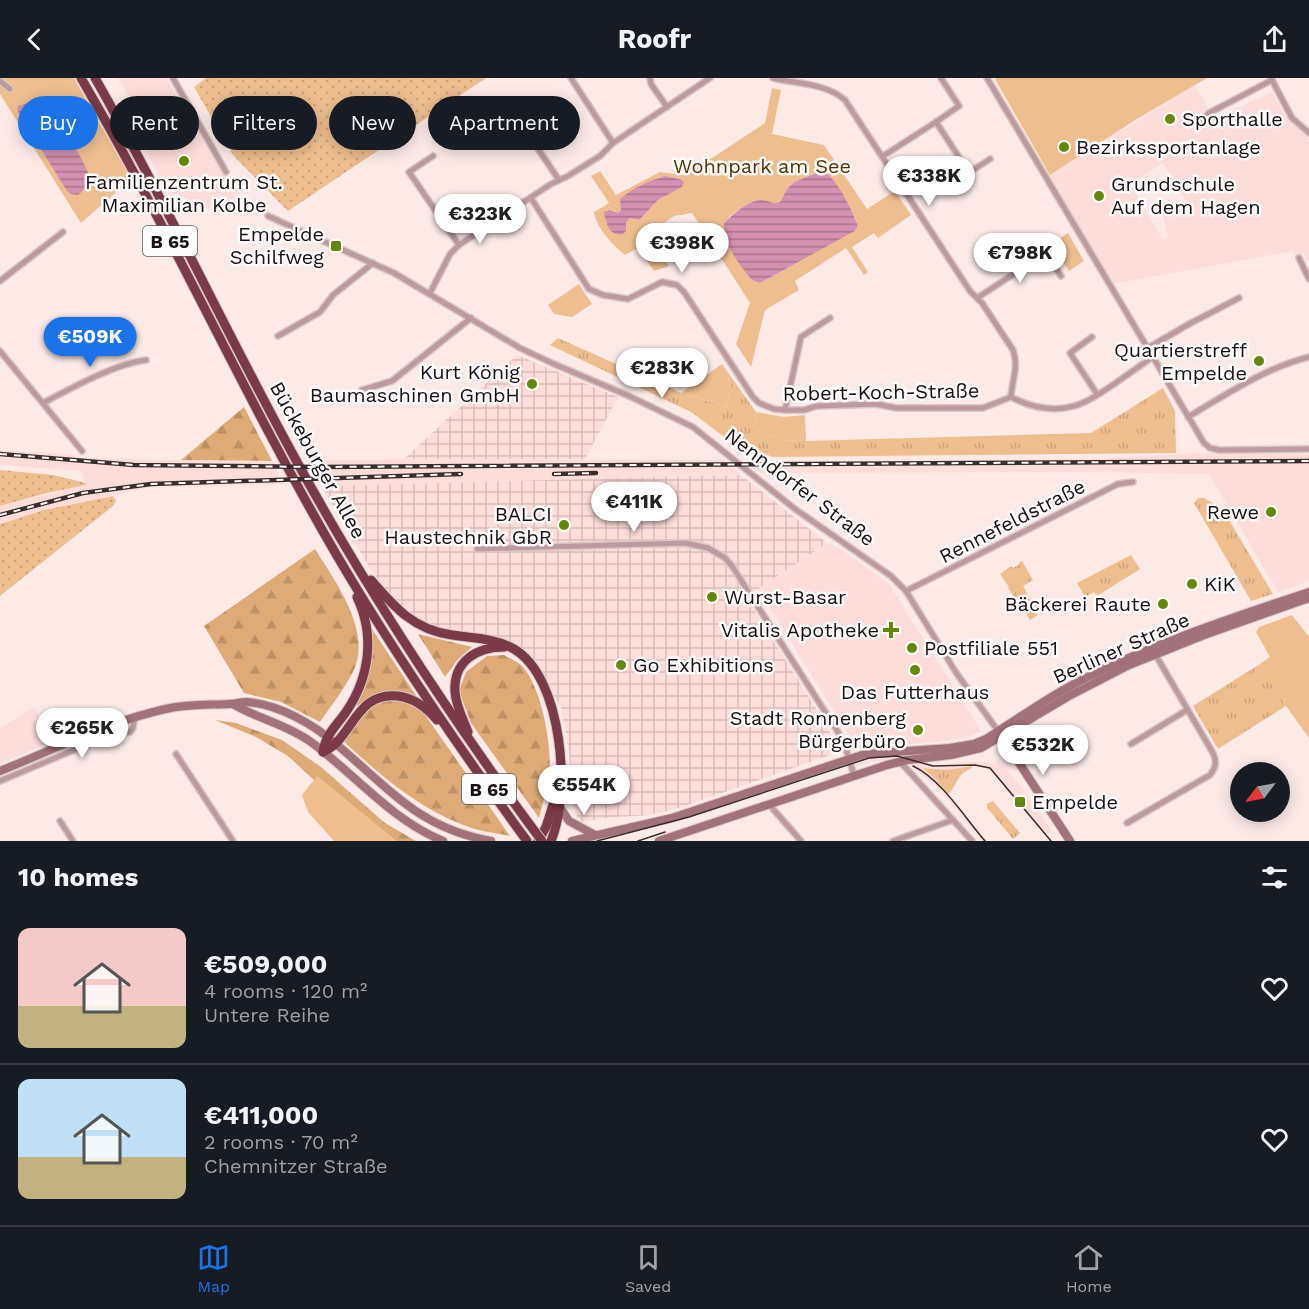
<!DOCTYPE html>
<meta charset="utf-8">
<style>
:root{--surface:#171b24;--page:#20242c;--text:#f1f3f6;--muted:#9ea1a6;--line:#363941;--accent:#1a73e8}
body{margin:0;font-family:"Work Sans",sans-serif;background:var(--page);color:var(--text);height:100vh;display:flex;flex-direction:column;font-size:22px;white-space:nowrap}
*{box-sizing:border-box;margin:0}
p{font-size:20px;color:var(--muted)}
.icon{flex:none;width:33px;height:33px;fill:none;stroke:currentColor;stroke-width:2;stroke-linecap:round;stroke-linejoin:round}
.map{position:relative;height:763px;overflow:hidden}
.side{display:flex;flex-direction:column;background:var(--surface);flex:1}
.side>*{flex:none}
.top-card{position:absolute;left:18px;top:18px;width:600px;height:54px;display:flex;gap:12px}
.needle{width:39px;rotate:238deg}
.controls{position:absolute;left:1230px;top:684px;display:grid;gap:12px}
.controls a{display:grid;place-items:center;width:60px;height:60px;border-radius:50%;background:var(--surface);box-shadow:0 3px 15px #0003;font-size:30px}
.price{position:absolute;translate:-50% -51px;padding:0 14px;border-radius:21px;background:#fff;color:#222;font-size:20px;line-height:39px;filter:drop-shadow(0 2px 3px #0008)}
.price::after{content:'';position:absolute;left:50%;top:36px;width:18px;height:14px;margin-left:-9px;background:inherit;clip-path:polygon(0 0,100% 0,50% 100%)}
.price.active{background:var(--accent);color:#fff}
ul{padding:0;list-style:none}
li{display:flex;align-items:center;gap:18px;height:150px;padding:0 18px}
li+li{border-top:2px solid var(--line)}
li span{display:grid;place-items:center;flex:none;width:168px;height:120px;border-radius:12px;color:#555}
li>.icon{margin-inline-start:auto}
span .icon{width:72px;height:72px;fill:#fffc;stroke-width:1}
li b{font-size:26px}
h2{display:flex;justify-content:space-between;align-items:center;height:72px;padding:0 18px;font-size:26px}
.chip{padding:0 21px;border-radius:27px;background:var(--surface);box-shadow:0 3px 15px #0003;font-size:21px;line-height:54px}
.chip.active{background:var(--accent);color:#fff}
header{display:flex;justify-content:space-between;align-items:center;height:78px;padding:0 18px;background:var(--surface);font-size:27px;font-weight:700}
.tabs{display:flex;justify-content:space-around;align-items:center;height:84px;border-top:2px solid var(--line);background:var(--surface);font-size:16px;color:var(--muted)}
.tabs a{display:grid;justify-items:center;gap:3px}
.tabs .active{color:var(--accent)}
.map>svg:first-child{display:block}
.built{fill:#fdddd9;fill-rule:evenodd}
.industrial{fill:url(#industrial-grid)}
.grass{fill:url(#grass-tufts)}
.forest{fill:url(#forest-firs)}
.park{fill:#eebe8f;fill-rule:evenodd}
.garden{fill:url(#garden-dots)}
.water{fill:url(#water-rules)}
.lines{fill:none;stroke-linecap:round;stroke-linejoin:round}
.street-casing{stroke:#d8c7c4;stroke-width:8}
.secondary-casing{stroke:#d8c7c4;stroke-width:10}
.highway-casing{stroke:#d8c7c4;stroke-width:11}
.street{stroke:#bc9a9f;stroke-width:5}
.secondary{stroke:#a27179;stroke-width:8}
.highway{stroke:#7b3a48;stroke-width:9}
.tram{stroke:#392e2d;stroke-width:1.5}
.rail-casing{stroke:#392e2d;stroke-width:4.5}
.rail{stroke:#fcfcfc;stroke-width:2;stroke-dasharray:7;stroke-linecap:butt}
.highway-bridge-casing{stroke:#d8c7c4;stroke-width:11;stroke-linecap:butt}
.highway-bridge{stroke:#7b3a48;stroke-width:9}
.poi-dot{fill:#668703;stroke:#fcfcfc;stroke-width:2}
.labels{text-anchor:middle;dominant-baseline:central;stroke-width:5;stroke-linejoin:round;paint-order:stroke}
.shield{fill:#fcfcfc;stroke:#5e5756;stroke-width:1.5}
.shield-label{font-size:18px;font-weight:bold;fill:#1a100f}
.poi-label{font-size:20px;fill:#1a100f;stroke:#fcfcfc;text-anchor:start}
.park-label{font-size:20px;fill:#553307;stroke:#fcfcfc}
.street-label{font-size:20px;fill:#1a100f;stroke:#fcfcfc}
</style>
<header><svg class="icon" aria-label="back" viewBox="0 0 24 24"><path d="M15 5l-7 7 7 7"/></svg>Roofr<svg class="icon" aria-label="share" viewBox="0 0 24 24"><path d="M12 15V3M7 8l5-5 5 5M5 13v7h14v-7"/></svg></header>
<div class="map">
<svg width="1309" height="763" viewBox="0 0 1309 763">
<defs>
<pattern id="industrial-grid" width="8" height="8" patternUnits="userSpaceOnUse" patternTransform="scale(1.5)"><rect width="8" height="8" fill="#fdddd9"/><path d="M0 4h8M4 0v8" fill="none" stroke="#d8bdb9"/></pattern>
<pattern id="grass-tufts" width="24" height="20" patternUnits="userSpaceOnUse" patternTransform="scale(1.5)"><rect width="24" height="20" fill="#eebe8f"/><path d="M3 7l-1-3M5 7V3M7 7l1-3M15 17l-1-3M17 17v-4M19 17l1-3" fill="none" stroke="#cca27a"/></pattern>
<pattern id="forest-firs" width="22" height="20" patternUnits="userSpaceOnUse" patternTransform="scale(1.5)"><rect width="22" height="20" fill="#deaa75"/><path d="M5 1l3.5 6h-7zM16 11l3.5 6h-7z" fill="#be9164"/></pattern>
<pattern id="garden-dots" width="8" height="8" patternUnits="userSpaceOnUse" patternTransform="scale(1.5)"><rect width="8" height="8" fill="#eebe8f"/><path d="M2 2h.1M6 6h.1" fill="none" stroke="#cca27a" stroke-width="1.8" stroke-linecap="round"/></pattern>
<pattern id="water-rules" width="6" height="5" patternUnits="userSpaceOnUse" patternTransform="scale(1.5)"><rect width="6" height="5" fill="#d490b1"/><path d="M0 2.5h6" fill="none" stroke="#ab748e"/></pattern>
</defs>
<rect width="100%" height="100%" fill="#fceae7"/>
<!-- built -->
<g class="built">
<path d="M118 0H166L183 29 146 49Z"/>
<path d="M1195 7 1214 41 1272 14 1288 42 1309 60V182L1307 183 1303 175 1296 178 1293 173 1113 206 1050 97ZM1163 85 1186 123 1163 138 1168 159 1163 162 1130 106Z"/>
<path d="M188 35 224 96 241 113 227 127 209 130 167 113 140 61Z"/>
<path d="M0 372 68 376 82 380 273 384 283 406 151 409 44 432 0 446V428L86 407 81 393 0 387Z"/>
<path d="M1198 375 1309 376V503L1278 514 1209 396 1093 394 761 395 748 384 1092 381Z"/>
<path d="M404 381 724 382 741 397 321 408 307 383Z"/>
<path d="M827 465 838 469 889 506 981 653 969 659 953 662 858 671 758 511Z"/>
<path d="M34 629 54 662 0 686V650Z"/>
<path d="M901 677 936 687 982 683 992 686 999 682 1034 726 1052 753 1045 758 997 700 990 693 982 690 971 688 947 692 924 689 987 763H982L934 706 909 686 887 683 869 684 852 690 849 683 868 679Z"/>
</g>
<!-- industrial -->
<g class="industrial">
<path d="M517 277 618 319 585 381H404Z"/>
<path d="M741 397 827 465 746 519 827 648 839 671 833 676 682 729 651 737 613 739 582 744 575 736 572 716 569 674 561 630 537 586 518 568 481 556 431 548 420 543 399 528 371 492 321 408Z"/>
</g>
<!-- grass -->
<g class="grass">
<path d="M558 260 681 315 727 329 731 308 722 286 756 334 754 350 780 362 806 363 1091 355 1163 310 1175 333 1176 375 773 379 730 363 691 334 550 267Z"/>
<path d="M1198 420H1204L1218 428 1229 442 1273 516 1251 523 1194 425Z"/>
<path d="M1131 477 1140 491 1097 518 1094 514 1085 519 1077 505Z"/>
<path d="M1022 483 1033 502 1023 508 1038 537 1030 542 1023 530 1018 531 1015 520 1008 510 1009 509 1000 496 1011 488 1013 490 1020 486 1019 484Z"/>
<path d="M1260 586 1286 628 1218 671 1193 628Z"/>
<path d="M971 688 972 690C954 698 959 706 948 716L936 702 923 690 947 692Z"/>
<path d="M993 723 1020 755 1013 761 987 730V726Z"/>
</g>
<!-- forest -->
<g class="forest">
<path d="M244 329 272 383 181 382Z"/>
<path d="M315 471C335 503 373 554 353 594 344 611 331 628 320 644L281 624 244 615 204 548Z"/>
<path d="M372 551 417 619C396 611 375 613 358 628L356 627C369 604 375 577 372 551Z"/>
<path d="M418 556 472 569 458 581 445 599Z"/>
<path d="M504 577C509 580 515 583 520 586 542 606 553 672 549 700 546 714 542 727 539 740L471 645 459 613 466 594 487 578Z"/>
<path d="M379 620 416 624 510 758C497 755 482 754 469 749 418 731 379 696 340 660Z"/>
<path d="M215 642 236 645 282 662 321 689 385 745 416 763H396L318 699 315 703 288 678 256 659Z"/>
</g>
<!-- park -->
<g class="park">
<path d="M0 0H74L131 101 81 145 0 16Z"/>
<path d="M996 0H1207L1137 41 1050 97 995 1Z"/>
<path d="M772 10 781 12 772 56 824 67 867 131 895 113 911 137 878 160 874 155 852 169 868 194 864 197 846 170 795 203 799 212 765 232 751 289 736 266 750 225 692 135 674 138 651 154 650 160 669 188 654 193 638 170 625 177C613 167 596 150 594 134L609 125 591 98 600 93 616 117 660 94 682 97 706 84 765 45ZM822 92C837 103 852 130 858 148L855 153 771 199 760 205 752 202 728 167 729 139C737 133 750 122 760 122 768 122 772 127 780 124L787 111 794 104ZM660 99 684 105 682 109 658 122 639 142 630 140 626 145H606L612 132 619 135 621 134 637 110Z"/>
<path d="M1068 155 1084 183 1069 193 1052 166Z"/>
<path d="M579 206 592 226 572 239 554 236 548 227Z"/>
<path d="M722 286 731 308 727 329 681 315Z"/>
<path d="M756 334 784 339 805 337 806 363 780 362 754 350Z"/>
<path d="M1292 537 1309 559V660L1278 617 1260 586 1270 579 1256 554 1259 549Z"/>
<path d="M317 698 396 763H334L308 734 302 717Z"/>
</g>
<!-- garden -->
<g class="garden">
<path d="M206 0H486L288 133 233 77 194 9Z"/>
<path d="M0 392 53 397 86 405V407L47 415 0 428Z"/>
<path d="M113 418 116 423 113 428 0 518V446L44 432Z"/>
</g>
<!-- water -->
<g class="water">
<path d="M32 24 46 25 51 29 56 37 57 46 79 76 89 96V100L83 113 78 117 71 116 67 113 18 34V28Z"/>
<path d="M823 92C838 103 852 131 858 148L855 153 771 199 760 205 752 202C739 187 724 167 724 146 730 138 750 121 761 122 769 122 772 127 780 124L787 111 794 104Z"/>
<path d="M666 98 682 102 684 105 682 109 658 122 639 142 630 140 626 145V153L623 156C609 159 606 145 604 134L610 132 619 135 621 132 620 121C632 111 651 101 666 98Z"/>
</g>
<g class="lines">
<!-- street casing -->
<g class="street-casing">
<g id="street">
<path d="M173 0 226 94"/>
<path d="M571 0 613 65"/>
<path d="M650 0 651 6 667 29"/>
<path d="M773 0C797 6 826 5 845 22L970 213 982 225 1013 272C1019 289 1012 302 1011 319"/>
<path d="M941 0 959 28 936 44 966 90 973 92 990 81"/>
<path d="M987 0 1204 365 1210 370 1219 372 1309 371"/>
<path d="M1271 0 1292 40 1309 55"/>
<path d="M0 3 10 11"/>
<path d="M485 42 508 26 559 102"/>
<path d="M1197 47 1209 35 1272 2"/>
<path d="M433 78 409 94 459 167"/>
<path d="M883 78 936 44"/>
<path d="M531 120 589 211 603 217 628 221 662 204 677 207 684 214 753 319 759 325 774 331 785 332H804L817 328 876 326 896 330H983L1011 319C1030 329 1052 334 1074 328 1093 324 1134 291 1153 279"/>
<path d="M268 138 394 195 520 270 554 286 629 318 693 349 795 431 891 498 906 513 957 596 998 653"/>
<path d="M1299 180 1309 201"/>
<path d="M0 203 63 154"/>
<path d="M430 215 450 176 459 167 551 106 568 98 600 78 613 65 710 0"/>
<path d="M977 220 1046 175 1061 198"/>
<path d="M278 258 320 234 333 217 373 185"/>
<path d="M1092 259 1070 275 1097 316"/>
<path d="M1148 270 1189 246 1239 220"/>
<path d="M0 273 82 373"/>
<path d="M362 312 392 303 471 240"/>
<path d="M43 325C72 310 114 286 146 282"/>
<path d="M785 332 801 259 830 240"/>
<path d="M1188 339C1227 316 1265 290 1309 279"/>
<path d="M477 471 685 465 708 470 725 480 732 488 838 654 845 668 854 697"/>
<path d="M906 513 1118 406 1133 404"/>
<path d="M1131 666 1187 632"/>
<path d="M176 676 233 763"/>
<path d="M898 684 904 688 972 763"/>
<path d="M0 703 110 657 130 654 133 650 135 638"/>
<path d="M771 725 773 731 801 763"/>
<path d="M60 743 73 763"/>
<path d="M1127 745 1210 697C1216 689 1217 684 1213 675L1155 576"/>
<path d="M893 763 953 742"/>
</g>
</g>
<!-- secondary casing -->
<g class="secondary-casing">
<g id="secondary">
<path d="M233 626C258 641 286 646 311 664 356 697 390 741 443 763"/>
<path d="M999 654 1070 763"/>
<path d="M0 693C55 671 112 642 170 630 190 626 209 627 229 626 235 626 240 624 247 624 278 626 313 646 336 666 389 710 418 750 491 763"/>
<path d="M561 731 569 743 595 757"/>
<path d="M572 763 672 740 865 676 950 670 974 666 986 661C1022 638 1057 613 1096 595 1164 562 1237 538 1309 514"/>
<path d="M659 763 887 687 907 682 951 677 981 670 1069 618 1129 587 1204 557 1309 520"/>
</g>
</g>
<!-- highway casing -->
<g class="highway-casing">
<g id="highway">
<path d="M81 0C172 156 245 320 336 476 394 575 459 670 527 763"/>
<path d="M95 0C165 122 224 250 291 373 362 504 443 628 530 747"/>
<path d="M371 502C394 529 414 552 452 557 473 560 495 560 514 571 563 600 571 716 551 763"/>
<path d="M468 654C463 641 456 628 455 614 453 583 477 569 504 569"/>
<path d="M323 674C325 657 337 647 346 634 370 599 375 557 357 519"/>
<path d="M323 674C353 661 355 613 398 618 413 620 427 630 437 642"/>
<path d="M538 763 546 749 557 715"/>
</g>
</g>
<!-- street -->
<use href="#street" class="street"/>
<!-- secondary -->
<use href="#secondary" class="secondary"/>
<!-- highway -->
<use href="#highway" class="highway"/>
<!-- tram -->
<g class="tram">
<path d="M913 688C941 701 965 740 985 763"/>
<path d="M597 763 689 739 869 680 897 678 933 688 975 687 990 690 1051 763"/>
<path d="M638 763 665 754"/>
</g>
<!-- rail casing -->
<g class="rail-casing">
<g id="rail">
<path d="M0 376 134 387 316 389 1309 383"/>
<path d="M554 396 596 395"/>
<path d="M0 437 83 415 151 406 461 396"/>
</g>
</g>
<!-- rail -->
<use href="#rail" class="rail"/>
<!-- highway-bridge casing -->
<g class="highway-bridge-casing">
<path id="highway-bridge" d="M530 747 542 763"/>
</g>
<!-- highway-bridge -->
<use href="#highway-bridge" class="highway-bridge"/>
</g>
<!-- markers -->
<g class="poi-dot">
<circle cx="1170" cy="41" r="6"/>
<circle cx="1064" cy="69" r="6"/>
<circle cx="184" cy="83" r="6"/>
<circle cx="1099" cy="118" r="6"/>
<rect x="330" y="162" width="12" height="12" rx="3"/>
<circle cx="1259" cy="283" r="6"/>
<circle cx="532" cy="306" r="6"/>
<circle cx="1271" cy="434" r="6"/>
<circle cx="564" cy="447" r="6"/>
<circle cx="1192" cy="506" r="6"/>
<circle cx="712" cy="519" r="6"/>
<circle cx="1163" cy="526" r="6"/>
<path d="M888 543h6v6h6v6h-6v6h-6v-6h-6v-6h6z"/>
<circle cx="912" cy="570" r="6"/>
<circle cx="621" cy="587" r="6"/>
<circle cx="915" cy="592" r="6"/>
<circle cx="918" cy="652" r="6"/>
<rect x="1014" y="718" width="12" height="12" rx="3"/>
</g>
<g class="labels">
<!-- shield labels -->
<g class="shield">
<rect x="143" y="148" width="54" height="30" rx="4.5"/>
<rect x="462" y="696" width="54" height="30" rx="4.5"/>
</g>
<g class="shield-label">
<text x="170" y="163">B 65</text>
<text x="489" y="711">B 65</text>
</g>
<!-- poi labels -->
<g class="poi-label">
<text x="1182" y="41">Sporthalle</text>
<text x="1076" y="69">Bezirkssportanlage</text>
<text x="184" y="104" text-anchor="middle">Familienzentrum St.<tspan x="184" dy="23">Maximilian Kolbe</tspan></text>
<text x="1111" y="106">Grundschule<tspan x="1111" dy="23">Auf dem Hagen</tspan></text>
<text x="324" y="156" text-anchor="end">Empelde<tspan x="324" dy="23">Schilfweg</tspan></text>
<text x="1247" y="272" text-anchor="end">Quartierstreff<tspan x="1247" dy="23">Empelde</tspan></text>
<text x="520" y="294" text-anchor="end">Kurt König<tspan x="520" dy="23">Baumaschinen GmbH</tspan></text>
<text x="1259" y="434" text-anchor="end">Rewe</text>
<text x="552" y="436" text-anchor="end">BALCI<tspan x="552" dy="23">Haustechnik GbR</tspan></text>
<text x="1204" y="506">KiK</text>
<text x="724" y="519">Wurst-Basar</text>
<text x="1151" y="526" text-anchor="end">Bäckerei Raute</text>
<text x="879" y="552" text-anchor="end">Vitalis Apotheke</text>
<text x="924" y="570">Postfiliale 551</text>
<text x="633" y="587">Go Exhibitions</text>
<text x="915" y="614" text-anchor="middle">Das Futterhaus</text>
<text x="906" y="640" text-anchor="end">Stadt Ronnenberg<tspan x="906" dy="23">Bürgerbüro</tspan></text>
<text x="1032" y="724">Empelde</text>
</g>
<!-- park labels -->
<g class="park-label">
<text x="762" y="88">Wohnpark am See</text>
</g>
<!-- street labels -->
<g class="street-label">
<text transform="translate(881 314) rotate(-1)">Robert-Koch-Straße</text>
<text transform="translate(318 382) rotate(61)">Bückeburger Allee</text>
<text transform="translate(800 409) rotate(37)">Nenndorfer Straße</text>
<text transform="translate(1012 443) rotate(-27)">Rennefeldstraße</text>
<text transform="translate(1121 570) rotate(-24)">Berliner Straße</text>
</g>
</g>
</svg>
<div class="controls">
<a><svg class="needle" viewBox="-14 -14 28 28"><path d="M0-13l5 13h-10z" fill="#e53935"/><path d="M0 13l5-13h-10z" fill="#9ea1a6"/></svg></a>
</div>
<b class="price" style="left:929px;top:129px">€338K</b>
<b class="price" style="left:480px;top:167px">€323K</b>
<b class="price" style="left:682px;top:196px">€398K</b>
<b class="price" style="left:1020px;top:206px">€798K</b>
<b class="price active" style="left:90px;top:290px">€509K</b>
<b class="price" style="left:662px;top:321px">€283K</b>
<b class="price" style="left:634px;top:455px">€411K</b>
<b class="price" style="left:82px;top:681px">€265K</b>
<b class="price" style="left:1043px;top:698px">€532K</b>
<b class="price" style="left:584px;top:738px">€554K</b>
<div class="top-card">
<a class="chip active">Buy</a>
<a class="chip">Rent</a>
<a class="chip">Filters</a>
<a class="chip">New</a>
<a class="chip">Apartment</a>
</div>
</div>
<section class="side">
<h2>10 homes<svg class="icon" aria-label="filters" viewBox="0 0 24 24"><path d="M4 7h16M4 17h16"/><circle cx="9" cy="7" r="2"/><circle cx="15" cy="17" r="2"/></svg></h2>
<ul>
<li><span style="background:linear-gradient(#f6c9c9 65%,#c2b280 0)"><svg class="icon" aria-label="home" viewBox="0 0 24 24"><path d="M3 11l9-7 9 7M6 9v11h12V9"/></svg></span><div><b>€509,000</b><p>4 rooms · 120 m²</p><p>Untere Reihe</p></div><svg class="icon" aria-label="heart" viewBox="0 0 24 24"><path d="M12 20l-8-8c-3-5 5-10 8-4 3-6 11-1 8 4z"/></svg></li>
<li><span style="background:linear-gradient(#bfe0f5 65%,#c2b280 0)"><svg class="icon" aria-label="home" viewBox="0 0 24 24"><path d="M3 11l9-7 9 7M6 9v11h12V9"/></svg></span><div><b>€411,000</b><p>2 rooms · 70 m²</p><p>Chemnitzer Straße</p></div><svg class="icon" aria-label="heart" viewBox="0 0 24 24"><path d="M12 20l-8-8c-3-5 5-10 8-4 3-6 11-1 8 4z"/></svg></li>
</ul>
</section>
<nav class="tabs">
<a class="active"><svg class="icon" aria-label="map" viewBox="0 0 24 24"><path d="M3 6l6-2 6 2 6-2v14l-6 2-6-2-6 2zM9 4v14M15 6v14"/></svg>Map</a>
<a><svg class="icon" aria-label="saved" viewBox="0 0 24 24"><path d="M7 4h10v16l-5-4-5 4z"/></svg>Saved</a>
<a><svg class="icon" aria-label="home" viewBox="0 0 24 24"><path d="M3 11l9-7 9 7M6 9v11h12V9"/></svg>Home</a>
</nav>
